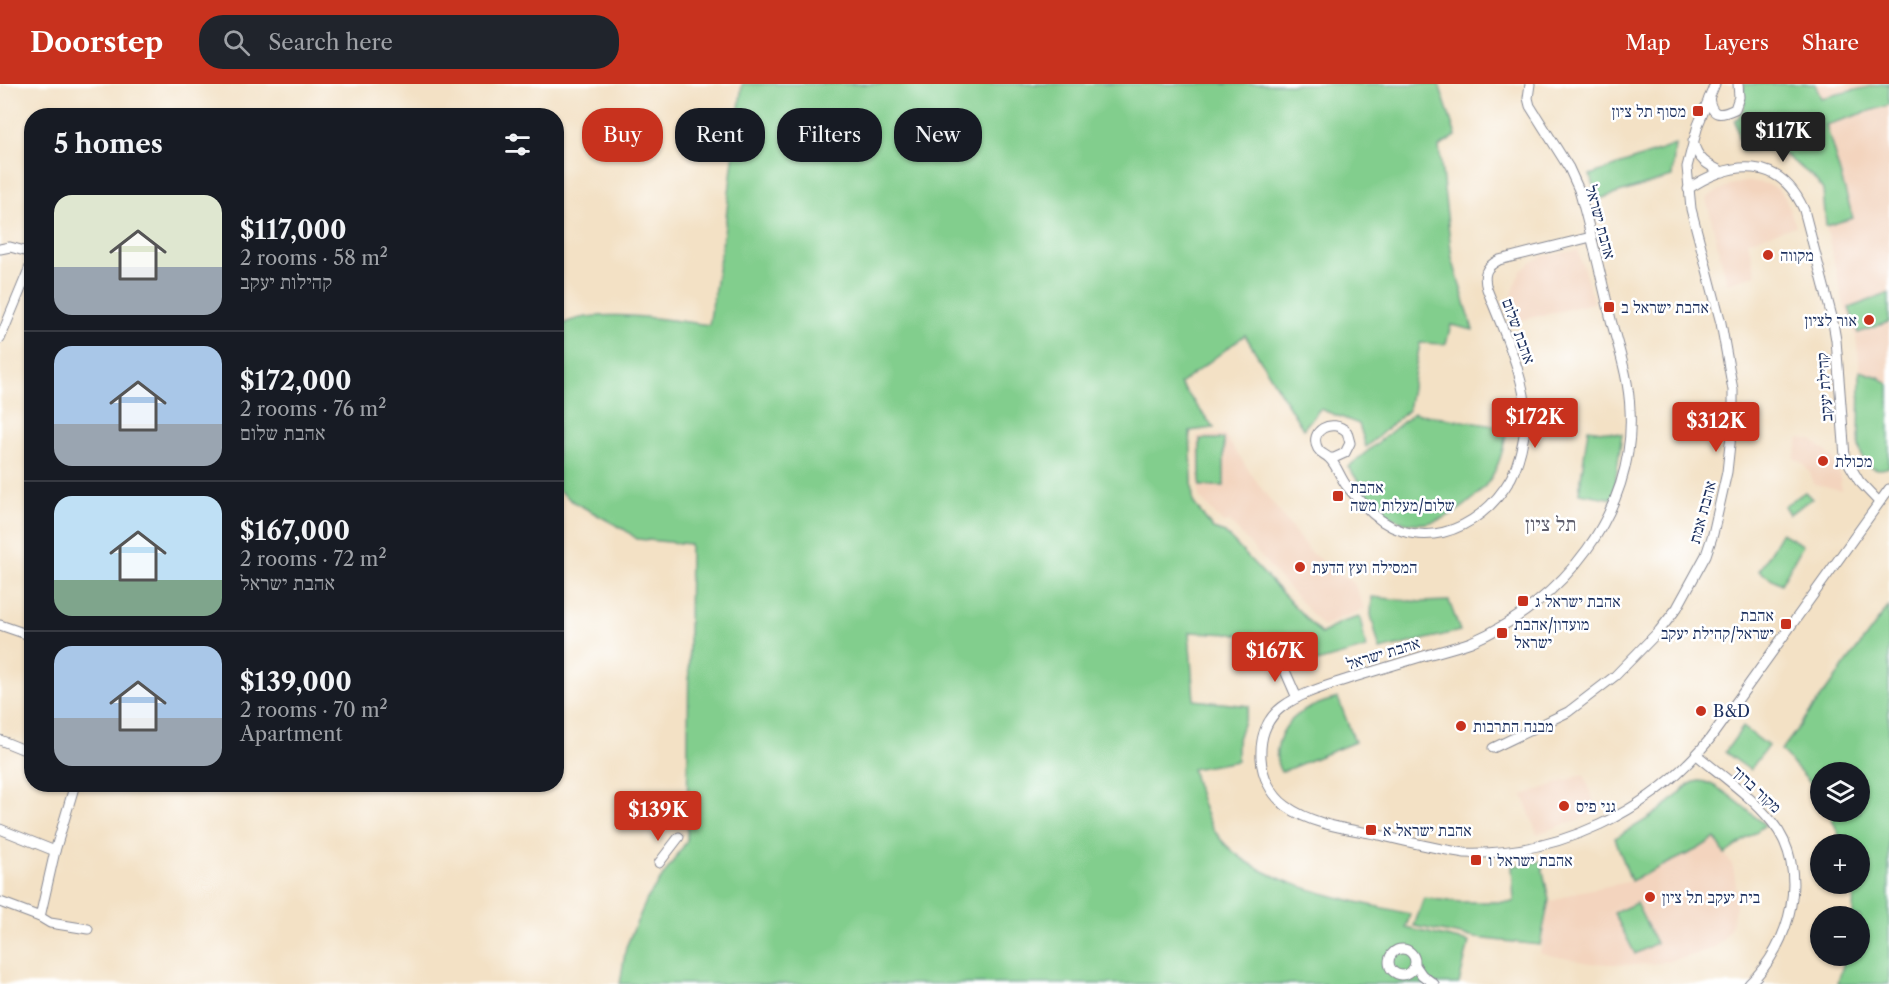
<!DOCTYPE html>
<meta charset="utf-8">
<style>
:root{--surface:#171b24;--page:#20242c;--text:#f1f3f6;--muted:#9ea1a6;--line:#363941;--accent:#c8321e}
body{margin:0;font-family:"Libre Caslon Text","Frank Ruhl Libre",serif;background:var(--page);color:var(--text);height:100vh;display:flex;flex-direction:column;font-size:22px;white-space:nowrap}
*{box-sizing:border-box;margin:0}
p{font-size:20px;color:var(--muted)}
.icon{flex:none;width:33px;height:33px;fill:none;stroke:currentColor;stroke-width:2;stroke-linecap:round;stroke-linejoin:round}
.map{position:relative;flex:1;overflow:hidden}
.drawer{position:absolute;left:24px;top:24px;width:540px;height:684px;display:flex;flex-direction:column;background:var(--surface);border-radius:24px;box-shadow:0 2px 4px #0004}
.drawer>*{flex:none}
.top-card{position:absolute;left:582px;top:24px;width:570px;height:54px;display:flex;gap:12px}
.controls{position:absolute;left:1810px;top:678px;display:grid;gap:12px}
.controls a{display:grid;place-items:center;width:60px;height:60px;border-radius:50%;background:var(--surface);box-shadow:0 2px 4px #0004;font-size:30px}
.price{position:absolute;translate:-50% -51px;padding:0 14px;border-radius:6px;background:var(--accent);color:#fff;font-size:20px;line-height:39px;filter:drop-shadow(0 2px 3px #0008)}
.price::after{content:'';position:absolute;left:50%;top:36px;width:18px;height:14px;margin-left:-9px;background:inherit;clip-path:polygon(0 0,100% 0,50% 100%)}
.price.current{background:#222;color:#fff}
ul{padding:0;list-style:none}
li{display:flex;align-items:center;gap:18px;height:150px;padding:0 30px}
li+li{border-top:2px solid var(--line)}
li span{display:grid;place-items:center;flex:none;width:168px;height:120px;border-radius:18px;color:#555}
li>.icon{margin-inline-start:auto}
span .icon{width:72px;height:72px;fill:#fffc;stroke-width:1}
li b{font-size:26px}
h2{display:flex;justify-content:space-between;align-items:center;height:72px;padding:0 30px;font-size:26px}
.chip{padding:0 21px;border-radius:24px;background:var(--surface);box-shadow:0 2px 4px #0004;font-size:21px;line-height:54px}
.chip.current{background:var(--accent);color:#fff}
header{display:flex;align-items:center;gap:36px;box-sizing:border-box;height:84px;padding:0 30px;background:var(--accent);color:#fff}
header strong{font-size:28px}
nav{display:flex;gap:33px;margin-inline-start:auto;font-size:21px}
.search{width:420px;height:54px;background:var(--page);display:flex;align-items:center;gap:15px;box-sizing:border-box;padding:0 21px;border-radius:24px;color:var(--muted);font-size:22px}
.map>svg:first-child{display:block}
.built{fill:#f3d4be}
.green{fill:#82ce8d;stroke:#4e7e76;stroke-width:1.5}
.lines{fill:none;stroke-linecap:round;stroke-linejoin:round}
.minor-casing{stroke:#878892;stroke-width:11}
.minor{stroke:#fff;stroke-width:9}
.poi-dot{fill:#c8321e;stroke:#fff;stroke-width:2}
.labels{text-anchor:middle;dominant-baseline:central;stroke-width:5;stroke-linejoin:round;paint-order:stroke}
.poi-label{font-size:16px;fill:#1b2f5e;stroke:#fff;text-anchor:start}
.street-label{font-size:16px;fill:#1b2f5e;stroke:#fff}
.quarter-label{font-size:20px;fill:#60606e;stroke:#fff}
</style>
<header>
<strong>Doorstep</strong>
<div class="search"><svg class="icon" aria-label="search" viewBox="0 0 24 24"><circle cx="10" cy="10" r="6"/><path d="M15 15l6 6"/></svg>Search here</div>
<nav><a>Map</a><a>Layers</a><a>Share</a></nav>
</header>
<div class="map">
<svg width="1889" height="900" viewBox="0 0 1889 900">
<rect width="100%" height="100%" fill="#fff"/>
<filter id="ink" filterUnits="userSpaceOnUse"><feTurbulence type="fractalNoise" baseFrequency=".0167" numOctaves="2"/><feDisplacementMap in="SourceGraphic" scale="12" xChannelSelector="R" yChannelSelector="G"/><feConvolveMatrix kernelMatrix="1 2 1 2 8 2 1 2 1" color-interpolation-filters="sRGB"/></filter>
<filter id="wash" filterUnits="userSpaceOnUse"><feTurbulence type="fractalNoise" baseFrequency=".008" numOctaves="4" result="noise"/><feDisplacementMap in="SourceGraphic" scale="24" xChannelSelector="R" yChannelSelector="G"/><feGaussianBlur stdDeviation="1.35" result="paint"/><feColorMatrix in="noise" values="0 0 0 0 0 0 0 0 0 0 0 0 0 0 0 0 0 1.4 0 .05"/><feComposite in="paint" operator="in"/></filter>
<g filter="url(#wash)">
<rect width="100%" height="100%" fill="#f3e1c5"/>
<!-- built -->
<g class="built">
<path d="M1815 0H1881L1821 14Z"/>
<path d="M1889 21V301L1879 293 1860 287 1856 253 1843 218 1826 142 1853 134 1826 41Z"/>
<path d="M1749 97 1767 100 1777 105 1785 113 1796 142 1748 157 1756 191 1727 199 1706 115 1712 110 1730 101Z"/>
<path d="M1578 166 1594 219 1518 237 1511 215 1517 195 1521 187 1532 178 1543 172Z"/>
<path d="M1224 350 1261 404 1311 469 1354 499 1365 525 1339 535 1323 543 1230 438 1223 439 1199 413 1197 352Z"/>
<path d="M1799 354 1811 356 1826 367 1833 376 1840 392 1841 406 1814 400 1810 389 1803 380 1794 374Z"/>
<path d="M1584 690 1598 729 1537 750 1523 711Z"/>
<path d="M1715 754 1733 783 1736 800V821L1731 843 1723 856 1713 864 1694 871 1660 879 1636 881 1589 879 1540 869 1550 818 1577 808 1627 798 1698 765Z"/>
</g>
<!-- green -->
<g class="green">
<path d="M742 0H1439L1456 52 1439 63 1452 174 1473 246 1451 241 1446 260 1420 259 1408 326 1366 363 1359 340 1320 325 1303 345 1245 251 1180 300 1214 344 1190 347 1193 418 1213 445 1225 449 1321 550 1339 539 1360 533 1366 564 1317 578 1299 553 1189 548 1194 616 1249 622 1237 658V677L1192 685C1198 705 1203 727 1214 746 1247 800 1352 816 1410 830L1406 844 1469 858 1459 900H620L626 863 647 815 687 757 690 460 637 455 625 446 572 417 557 405 556 246C578 219 677 237 709 241L725 142Z"/>
<path d="M1744 0H1815L1821 14 1881 0H1889V21L1826 41 1853 134 1826 142 1823 106 1814 94 1785 71 1765 66 1741 67 1735 36C1748 28 1744 13 1744 0Z"/>
<path d="M1675 61 1672 93 1599 115 1590 91Z"/>
<path d="M1889 209V238L1858 249 1849 224Z"/>
<path d="M1860 287 1879 293 1889 301V383C1871 390 1862 378 1859 362Z"/>
<path d="M1414 329 1507 344C1504 361 1501 377 1492 392 1474 422 1430 452 1394 434 1375 424 1361 400 1348 383Z"/>
<path d="M1588 345 1622 350 1613 415 1579 409Z"/>
<rect x="1200" y="355" width="24" height="47"/>
<path d="M1805 408 1812 415 1789 430 1784 422Z"/>
<path d="M1781 449 1803 461 1781 500 1759 487Z"/>
<path d="M1372 513 1421 518 1449 517 1460 547 1380 566 1371 531Z"/>
<path d="M1889 522V900H1837L1846 872H1860V832H1853L1854 800H1860V760H1843L1829 728H1860V688H1821V711L1781 667Z"/>
<path d="M1338 614 1355 658 1281 688C1276 679 1275 671 1278 661 1285 631 1311 621 1338 614Z"/>
<path d="M1743 643 1768 662 1750 686 1725 668Z"/>
<path d="M1699 697C1717 697 1750 729 1765 741L1725 770 1715 754 1698 765 1631 797 1615 754C1639 740 1659 729 1679 710 1685 704 1690 698 1699 697Z"/>
<path d="M1541 777 1549 816 1540 861 1476 854 1414 842 1424 814 1460 818H1514L1512 782Z"/>
<path d="M1636 819 1656 859 1635 870 1614 829Z"/>
</g>
</g>
<g filter="url(#ink)">
<g class="lines">
<!-- minor casing -->
<g class="minor-casing">
<g id="minor">
<path d="M1530 0 1528 14 1530 22 1569 84 1579 106C1591 148 1601 192 1611 236 1619 266 1629 295 1630 326 1636 428 1562 519 1471 558 1457 563 1441 567 1427 571 1400 579 1374 587 1348 595 1324 603 1301 609 1282 623 1266 635 1260 654 1261 674 1262 692 1271 711 1286 722 1312 741 1349 745 1379 751 1408 758 1436 765 1465 769 1558 772 1650 728 1709 656L1889 405"/>
<path d="M1709 14C1712 33 1720 32 1735 25L1739 13 1738 0"/>
<path d="M1693 57C1697 75 1707 81 1723 88"/>
<path d="M1688 105C1731 76 1780 71 1804 126L1832 233 1836 256 1845 373 1859 397 1879 418"/>
<path d="M0 165 10 163 32 169"/>
<path d="M0 255 32 178"/>
<path d="M1329 374H1334L1345 369 1350 359 1347 348C1332 333 1308 347 1318 365 1321 370 1325 370 1329 374 1336 380 1340 393 1346 401 1351 408 1358 415 1364 421 1411 474 1479 450 1511 394 1520 376 1524 356 1526 336 1528 298 1501 242 1487 205 1483 191 1485 183 1499 176L1591 153"/>
<path d="M0 541 32 552"/>
<path d="M1279 573 1297 614"/>
<path d="M0 656 32 669"/>
<path d="M1493 664 1568 628 1615 592 1659 547 1677 524 1706 471 1713 450 1727 388 1733 332V306L1721 239 1691 125 1687 83 1698 41 1715 0"/>
<path d="M1697 671C1722 692 1751 712 1772 738 1811 785 1791 861 1749 900"/>
<path d="M0 745 55 767"/>
<path d="M659 779 679 753"/>
<path d="M0 818 40 833 50 839 88 845"/>
<path d="M40 833 55 767 75 700"/>
<circle cx="1402" cy="878" r="13"/>
<path d="M1415 881 1422 891 1434 900"/>
</g>
</g>
<!-- minor -->
<use href="#minor" class="minor"/>
</g>
</g>
<!-- markers -->
<g class="poi-dot">
<rect x="1692" y="21" width="12" height="12" rx="3"/>
<circle cx="1768" cy="171" r="6"/>
<rect x="1603" y="217" width="12" height="12" rx="3"/>
<circle cx="1869" cy="236" r="6"/>
<circle cx="1823" cy="377" r="6"/>
<rect x="1332" y="406" width="12" height="12" rx="3"/>
<circle cx="1300" cy="483" r="6"/>
<rect x="1517" y="511" width="12" height="12" rx="3"/>
<rect x="1780" y="534" width="12" height="12" rx="3"/>
<rect x="1496" y="543" width="12" height="12" rx="3"/>
<circle cx="1701" cy="627" r="6"/>
<circle cx="1461" cy="642" r="6"/>
<circle cx="1564" cy="722" r="6"/>
<rect x="1365" y="740" width="12" height="12" rx="3"/>
<rect x="1470" y="770" width="12" height="12" rx="3"/>
<circle cx="1650" cy="813" r="6"/>
</g>
<g class="labels">
<!-- poi labels -->
<g class="poi-label">
<text x="1686" y="27" text-anchor="end">מסוף תל ציון</text>
<text x="1780" y="171">מקווה</text>
<text x="1621" y="223">אהבת ישראל ב</text>
<text x="1857" y="236" text-anchor="end">אור לציון</text>
<text x="1835" y="377">מכולת</text>
<text x="1350" y="403">אהבת<tspan x="1350" dy="18">שלום/מעלות משה</tspan></text>
<text x="1312" y="483">המסילה ועץ הדעת</text>
<text x="1535" y="517">אהבת ישראל ג</text>
<text x="1774" y="531" text-anchor="end">אהבת<tspan x="1774" dy="18">ישראל/קהילת יעקב</tspan></text>
<text x="1514" y="540">מועדון/אהבת<tspan x="1514" dy="18">ישראל</tspan></text>
<text x="1713" y="627">B&amp;D</text>
<text x="1473" y="642">מבנה התרבות</text>
<text x="1576" y="722">גני פיס</text>
<text x="1383" y="746">אהבת ישראל א</text>
<text x="1488" y="776">אהבת ישראל ו</text>
<text x="1662" y="813">בית יעקב תל ציון</text>
</g>
<!-- street labels -->
<g class="street-label">
<text transform="translate(1601 138) rotate(75)">אהבת ישראל</text>
<text transform="translate(1519 247) rotate(70)">אהבת שלום</text>
<text transform="translate(1824 303) rotate(-94)">קהילת יעקב</text>
<text transform="translate(1702 428) rotate(-75)">אהבת אמת</text>
<text transform="translate(1383 569) rotate(-17)">אהבת ישראל</text>
<text transform="translate(1757 705) rotate(43)">מקור ברוך</text>
</g>
<!-- quarter labels -->
<g class="quarter-label">
<text x="1551" y="440">תל ציון</text>
</g>
</g>
</svg>
<div class="controls">
<a><svg class="icon" aria-label="layers" viewBox="0 0 24 24"><path d="M12 4l9 5-9 5-9-5zM3 14l9 5 9-5"/></svg></a>
<a>+</a>
<a>−</a>
</div>
<b class="price current" style="left:1783px;top:79px">$117K</b>
<b class="price" style="left:1535px;top:365px">$172K</b>
<b class="price" style="left:1716px;top:369px">$312K</b>
<b class="price" style="left:1275px;top:599px">$167K</b>
<b class="price" style="left:658px;top:758px">$139K</b>
<div class="top-card">
<a class="chip current">Buy</a>
<a class="chip">Rent</a>
<a class="chip">Filters</a>
<a class="chip">New</a>
</div>
<section class="drawer">
<h2>5 homes<svg class="icon" aria-label="filters" viewBox="0 0 24 24"><path d="M4 7h16M4 17h16"/><circle cx="9" cy="7" r="2"/><circle cx="15" cy="17" r="2"/></svg></h2>
<ul>
<li><span style="background:linear-gradient(#dfe7d0 60%,#9aa5b1 0)"><svg class="icon" aria-label="home" viewBox="0 0 24 24"><path d="M3 11l9-7 9 7M6 9v11h12V9"/></svg></span><div><b>$117,000</b><p>2 rooms · 58 m²</p><p>קהילות יעקב</p></div></li>
<li><span style="background:linear-gradient(#a9c7e8 65%,#9aa5b1 0)"><svg class="icon" aria-label="home" viewBox="0 0 24 24"><path d="M3 11l9-7 9 7M6 9v11h12V9"/></svg></span><div><b>$172,000</b><p>2 rooms · 76 m²</p><p>אהבת שלום</p></div></li>
<li><span style="background:linear-gradient(#bfe0f5 70%,#7fa58c 0)"><svg class="icon" aria-label="home" viewBox="0 0 24 24"><path d="M3 11l9-7 9 7M6 9v11h12V9"/></svg></span><div><b>$167,000</b><p>2 rooms · 72 m²</p><p>אהבת ישראל</p></div></li>
<li><span style="background:linear-gradient(#a9c7e8 60%,#9aa5b1 0)"><svg class="icon" aria-label="home" viewBox="0 0 24 24"><path d="M3 11l9-7 9 7M6 9v11h12V9"/></svg></span><div><b>$139,000</b><p>2 rooms · 70 m²</p><p>Apartment</p></div></li>
</ul>
</section>
</div>
